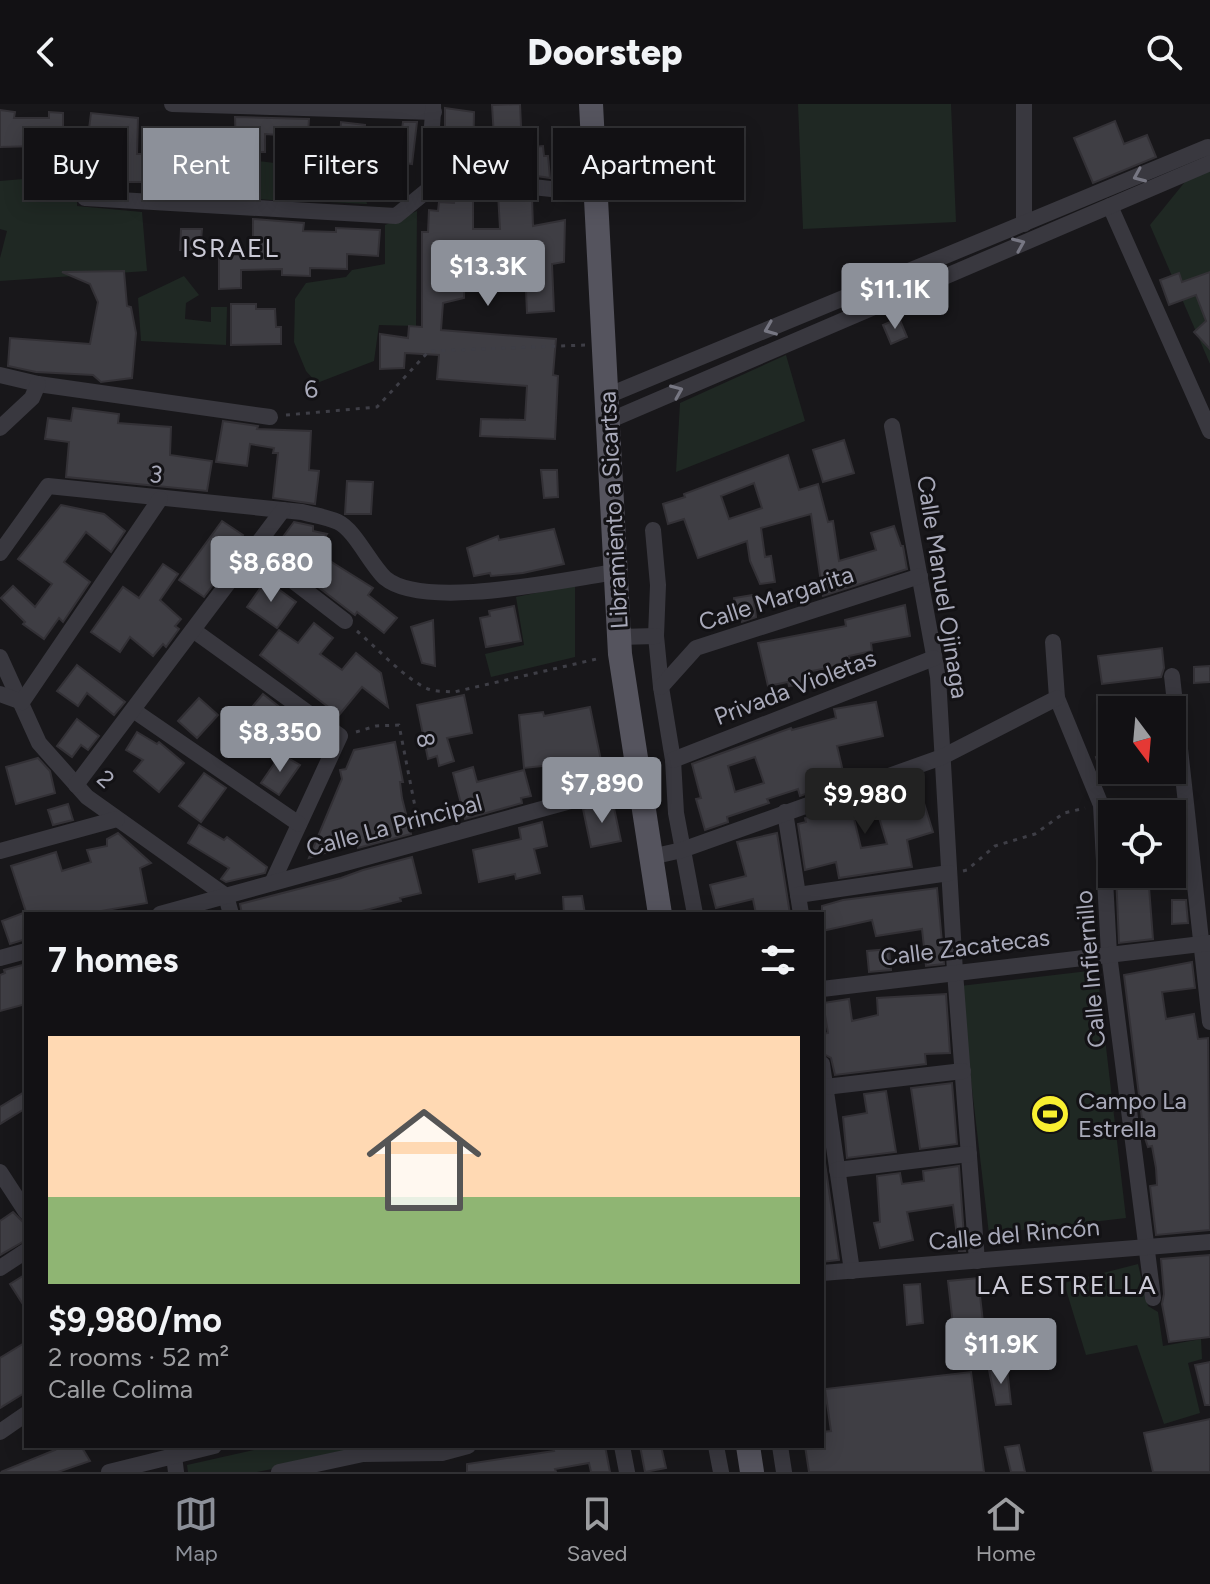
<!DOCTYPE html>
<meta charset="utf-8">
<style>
:root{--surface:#121114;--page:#1b1a1d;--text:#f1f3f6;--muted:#9c9da0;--line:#313134;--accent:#8c9099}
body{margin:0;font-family:Figtree,sans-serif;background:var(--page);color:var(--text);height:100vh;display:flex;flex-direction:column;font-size:30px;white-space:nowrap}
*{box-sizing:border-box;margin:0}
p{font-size:26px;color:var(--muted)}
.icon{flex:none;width:44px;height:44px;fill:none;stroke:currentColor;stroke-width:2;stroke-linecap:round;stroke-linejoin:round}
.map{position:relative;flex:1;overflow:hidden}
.panel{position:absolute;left:24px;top:808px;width:800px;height:536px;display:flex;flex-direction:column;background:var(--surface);border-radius:0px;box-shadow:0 4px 20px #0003,0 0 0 2px var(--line)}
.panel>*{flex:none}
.hud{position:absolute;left:24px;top:24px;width:800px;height:72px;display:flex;gap:16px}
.needle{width:52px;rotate:164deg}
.controls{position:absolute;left:1098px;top:592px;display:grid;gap:16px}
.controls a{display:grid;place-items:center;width:88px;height:88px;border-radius:0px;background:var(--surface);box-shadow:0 4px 20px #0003,0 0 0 2px var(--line);font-size:40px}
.price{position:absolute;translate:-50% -68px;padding:0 18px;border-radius:8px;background:var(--accent);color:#fff;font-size:26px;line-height:52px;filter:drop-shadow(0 2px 4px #0008)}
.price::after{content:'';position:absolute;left:50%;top:48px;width:24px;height:18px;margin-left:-12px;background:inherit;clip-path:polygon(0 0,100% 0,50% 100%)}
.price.active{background:#222;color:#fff}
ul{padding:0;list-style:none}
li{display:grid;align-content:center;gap:16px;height:424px;padding:0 24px}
li span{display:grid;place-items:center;height:248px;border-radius:0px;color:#555}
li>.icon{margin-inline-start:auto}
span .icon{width:144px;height:144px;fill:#fffc;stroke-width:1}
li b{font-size:34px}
h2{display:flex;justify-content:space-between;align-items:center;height:96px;padding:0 24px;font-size:34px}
.chip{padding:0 28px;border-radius:0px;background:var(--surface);box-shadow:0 4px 20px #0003,0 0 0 2px var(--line);font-size:28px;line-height:72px}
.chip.active{background:var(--accent);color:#fff}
header{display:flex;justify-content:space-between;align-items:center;height:104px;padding:0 24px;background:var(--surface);font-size:36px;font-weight:800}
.menu{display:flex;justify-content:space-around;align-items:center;height:112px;border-top:2px solid var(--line);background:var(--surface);font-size:22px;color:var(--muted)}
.menu a{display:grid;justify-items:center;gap:4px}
.menu .active{color:var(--accent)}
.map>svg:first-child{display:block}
.green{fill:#1f2823}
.building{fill:#3f3e44;stroke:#333136;stroke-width:2;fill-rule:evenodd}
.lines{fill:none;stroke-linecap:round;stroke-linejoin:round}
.path{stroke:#3e3e46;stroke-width:3;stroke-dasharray:4 6;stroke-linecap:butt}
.minor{stroke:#39383f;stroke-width:16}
.primary{stroke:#55545e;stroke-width:24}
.oneway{stroke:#777783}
.labels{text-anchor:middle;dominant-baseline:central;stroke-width:6;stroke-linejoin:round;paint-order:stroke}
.street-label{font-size:24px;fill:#a9aaba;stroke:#131215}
.poi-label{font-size:24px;fill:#a9aaba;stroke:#131215;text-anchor:start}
.neighbourhood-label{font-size:26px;letter-spacing:2px;fill:#cbcad6;stroke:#131215}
</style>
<header><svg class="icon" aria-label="back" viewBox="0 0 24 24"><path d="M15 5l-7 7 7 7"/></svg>Doorstep<svg class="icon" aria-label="search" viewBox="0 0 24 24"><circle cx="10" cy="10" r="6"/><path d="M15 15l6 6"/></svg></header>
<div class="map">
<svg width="1210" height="1368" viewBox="0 0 1210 1368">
<rect width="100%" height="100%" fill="#18171a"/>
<!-- green -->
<g class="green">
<path d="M798 0H951L956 118 803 125Z"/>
<path d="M1210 47V260L1150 121Z"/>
<path d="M234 54 283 60 284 97 229 93Z"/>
<path d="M312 60 358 66 367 100 311 97Z"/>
<path d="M35 74 77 85V102L142 108 147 167 0 177V154L7 127 0 125V77Z"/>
<path d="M417 107 416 222 379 221 374 257 317 279 306 267 294 238 295 195 306 179 346 173 352 166 385 160V121Z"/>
<path d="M184 172 199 191 186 199 185 215 211 218V203H227L226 241 141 237 138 194Z"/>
<path d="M786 251 805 317 676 368 680 299Z"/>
<path d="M575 481V553L491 573 485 550 524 541 516 493Z"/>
<path d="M1097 866 1126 1114 989 1130 960 882Z"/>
<path d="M1138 1160 1148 1202 1158 1208 1163 1242 1201 1235 1202 1255 1188 1259 1200 1309 1164 1320 1137 1241 1086 1251 1064 1179Z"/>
<path d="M272 1342H389L257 1368H188L187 1361Z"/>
</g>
<!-- building -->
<g class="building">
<path d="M520 0 522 44 543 42 544 52H548L550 74 496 66 492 1Z"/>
<path d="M445 4 474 8 473 59 455 50 445 39Z"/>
<path d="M0 6 15 8 14 14H49V8L63 9V23L89 25 91 9 138 14 137 50H148V78H126V85L106 84V43L81 41 79 70 71 80 42 69 44 44 39 42 0 43Z"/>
<path d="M235 13 309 15 308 29 340 33 341 18 365 21 364 36 402 25 403 18H417L412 60 385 56V61L306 53 303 92H290L285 74 290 63 292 32 265 30V48H236Z"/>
<path d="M1115 17 1124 40 1147 31 1156 53 1093 79 1074 34Z"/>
<path d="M189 52H209L208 69H224V89L188 88Z"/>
<path d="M455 78 473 82V125H500L498 89 532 94 533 122 565 116 564 158 552 160 554 207 527 209 525 163 520 164 519 154 503 157 501 147 465 154 464 194 443 199 441 226 556 235 553 271 558 272 555 335 480 332 481 315 525 316 527 282 437 275 439 251 405 249 404 264 380 265V230L408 234 409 222 422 223V128H428L429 106 438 107 439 98 454 99Z"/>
<path d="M253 115 304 119 303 127 336 128V124L380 126 378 152 347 150V165L310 164V172L282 171V165L241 166V184L219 185V151H253Z"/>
<path d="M181 125H202L200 147 180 146Z"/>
<path d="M124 167 127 202 131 203 136 229 132 274 101 278 93 271 36 268 8 262 10 234 90 240 98 198 90 180 62 168Z"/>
<path d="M1210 168V245L1194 228 1206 217 1196 191 1169 201 1160 176 1179 169 1182 178Z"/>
<path d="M231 200H256V205H275L276 223H281V240L231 241Z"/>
<path d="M899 214 907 233 891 240 883 221Z"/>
<path d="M73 304 119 310 118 319 171 323 170 351 212 357 207 387 66 373 69 338 45 335 48 314 71 317Z"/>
<path d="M223 317 258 322 257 325 311 327 309 366 319 367 315 400 273 394 278 349H273L274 344 250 340 247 362 216 358Z"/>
<path d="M844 336 854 369 823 378 813 346Z"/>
<path d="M788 351 799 386 818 380 828 418 833 417 839 457 876 446 871 429 894 422 901 442H903L907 465 823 492 811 410 761 424 765 453 771 452 775 478 760 480 750 457 747 437 698 454 684 415 668 420 663 400 685 393 684 390ZM754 379 762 404 729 415 721 392Z"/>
<path d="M541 366H557L558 393 544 394Z"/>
<path d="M347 377 373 378 371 410H345Z"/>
<path d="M61 401 104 410 125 427 111 448 86 428 64 458 90 478 63 518 59 514 44 535 23 520 25 518 1 494 13 482 35 503 52 480 18 455Z"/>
<path d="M222 417 243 431 241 435 245 438 204 493 179 476Z"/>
<path d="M294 418 313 422V427L327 430 314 447 373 484 368 491 397 514 384 529 357 508 355 511 352 509 317 482 319 479 274 445Z"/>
<path d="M554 425 564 460 523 469 491 472 490 469 474 472 467 444 498 432 499 436Z"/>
<path d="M163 460 178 470 160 496 181 515 175 522 179 525 166 543 163 540 153 552 130 533 120 548 91 528 123 483 139 494Z"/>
<path d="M266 476 296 498 277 524 247 503Z"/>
<path d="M753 491 756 513 742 518 741 508 736 509 734 494Z"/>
<path d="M905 501 910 532 871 539 872 547 849 552 850 560 806 568 808 579 789 582 788 578 768 582 758 539 846 522 845 516Z"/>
<path d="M514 502 521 537 486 543 480 514 490 512 489 507Z"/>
<path d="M433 516 435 562 422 559 411 523Z"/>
<path d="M314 519 333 534 320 550 342 566 356 549 381 569 388 603 362 583 339 611 260 551 279 526 298 539Z"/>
<path d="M1162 544 1164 564 1161 573 1102 580 1098 552Z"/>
<path d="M77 561 125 598 114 611 87 589 78 602 57 587Z"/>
<path d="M1210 562V578L1194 579V563Z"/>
<path d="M263 590 305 623 281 650 242 615Z"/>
<path d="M464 591 472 629 447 634 454 657 439 662 437 652 428 655 417 601Z"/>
<path d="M199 594 218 611 197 634 178 617Z"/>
<path d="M876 598 883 632 837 642 845 676 800 692 798 685 767 695 769 699 727 713 728 718 705 726 696 695 701 694 692 660 791 624 792 626 836 614 834 605ZM755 653 764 679 735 688 728 662Z"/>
<path d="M590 603 605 676 578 684 572 659 524 664 519 611 543 608 544 612Z"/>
<path d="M77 615 99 632 88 646 81 641 72 653 57 642Z"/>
<path d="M137 628 157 640 159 638 184 659 159 688 134 667 143 656 126 646Z"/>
<path d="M395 638 403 678H400L402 694 411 730 358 744V741L353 740 309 754 342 675 340 666 346 665 354 646Z"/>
<path d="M281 650 300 661 279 691 261 679Z"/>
<path d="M1112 651V673L1102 675 1096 653Z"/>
<path d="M38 654 50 667 55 689 16 700 6 663Z"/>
<path d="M473 663 477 678 524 666 531 692 521 694 522 699 465 715 453 669Z"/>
<path d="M204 669 226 684 201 718 179 702Z"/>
<path d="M919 683 933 728 907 736 912 763 839 774 836 758 805 766 798 720 806 718 805 714 850 697 861 744 887 740 874 697Z"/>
<path d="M609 698 613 699 621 737 591 743 583 705Z"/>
<path d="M68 700 73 716 53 721 48 706Z"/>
<path d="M542 718 547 742 534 745 540 769 516 775 515 770 479 778 473 746 521 735 519 724Z"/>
<path d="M199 721 224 736 227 733 267 763 265 769 226 778 221 775 229 764 188 739Z"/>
<path d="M118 729 151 759 140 764 147 799 101 807 102 810 26 809V835L10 840 2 817 26 808 11 762 56 748 62 767 91 758 87 746 107 742V735Z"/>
<path d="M777 729 790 810H756L753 795 716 804 710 781 746 772 737 738Z"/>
<path d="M412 753 421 789 400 794 401 797 350 810H242L240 800 341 774 363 766Z"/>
<path d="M1116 770H1148L1153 835 1119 839Z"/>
<path d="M937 784 944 860 926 862 922 825 876 832 872 816 822 827V802L843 796Z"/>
<path d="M582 792 585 810H564L563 793Z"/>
<path d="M1172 796H1186L1188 819 1172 820Z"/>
<path d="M889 845 891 866 869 868 867 847Z"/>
<path d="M1192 858 1195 884 1162 888 1166 915 1194 910 1198 935 1208 934 1210 1126 1156 1131 1150 1082 1157 1081 1156 1064 1152 1042 1148 1043 1144 1031 1124 871Z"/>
<path d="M26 860V900L0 907V871L5 869 4 866Z"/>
<path d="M946 890 950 949 925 950 926 960 835 971 831 954 822 949V930L828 929 823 899 849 895 852 917 878 911 877 894Z"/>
<path d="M952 979 957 1040 920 1045 911 984Z"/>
<path d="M26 987V1004L0 1020V1003Z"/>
<path d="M886 987 896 1048 847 1054 843 1013 867 1009 864 990Z"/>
<path d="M822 1038 839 1156 822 1158Z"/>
<path d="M959 1062 965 1147H959L953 1101 907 1108 913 1136 880 1144 874 1119 880 1118 877 1072 900 1069 902 1080 924 1077 923 1067Z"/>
<path d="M13 1108 26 1121V1136L0 1151V1117Z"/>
<path d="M1210 1151V1233L1169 1238 1162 1200 1164 1190 1161 1155Z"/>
<path d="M26 1170V1205L10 1180Z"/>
<path d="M978 1174 983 1218 953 1221 948 1177Z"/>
<path d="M920 1180 923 1219 907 1221 904 1181Z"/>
<path d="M26 1238V1288L0 1304V1254Z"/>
<path d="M1210 1258V1301H1205L1195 1261Z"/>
<path d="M1007 1264 1011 1300 996 1301 989 1266Z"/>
<path d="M971 1268 984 1368H809L805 1342H822V1328L831 1327 825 1285Z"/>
<path d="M1210 1315V1368H1153L1144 1329Z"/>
<path d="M1019 1341 1025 1368H1011L1005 1343Z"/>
<path d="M53 1342H81L90 1357 58 1368H1L55 1346Z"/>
<path d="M552 1342H605L610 1368H591L589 1359 555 1365 556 1368H467V1360L554 1347Z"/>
<path d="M640 1342H661L666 1364 645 1368Z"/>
</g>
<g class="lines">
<!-- path -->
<g class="path">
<path d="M286 311 377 303 429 247 585 241"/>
<path d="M357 527C377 544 405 575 428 585 436 588 446 587 454 588L601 554"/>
<path d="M356 628 376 622 399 621 419 723"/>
<path d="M963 767 967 766 995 742 1035 730 1064 709 1085 704"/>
</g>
<!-- minor -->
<g class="minor">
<path d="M172 0 434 8"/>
<path d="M433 0C434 13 429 32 434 43 448 82 559 85 595 89"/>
<path d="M1024 0V120"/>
<path d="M85 94 396 112 456 63"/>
<path d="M1110 102 1210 327"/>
<path d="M0 271 38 280 270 313"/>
<path d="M607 292 1208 43 1210 46"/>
<path d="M606 318 1210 59"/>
<path d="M892 322 938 573 955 868 977 1157"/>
<path d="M0 324 32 294 38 280"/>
<path d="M653 426 658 481 656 532 661 583 673 656 676 709 695 810"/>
<path d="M253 446 345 517"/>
<path d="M0 449 48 382 302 408C313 411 327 413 338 418 355 426 370 460 385 474 424 507 566 475 616 468"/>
<path d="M193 526 340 632 272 779"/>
<path d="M619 533 656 532"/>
<path d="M1053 538 1057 594 1101 701 1109 850 1153 1194"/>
<path d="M0 553 39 639 87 693 226 792 231 810"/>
<path d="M1172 572 1210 918"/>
<path d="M661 583 696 544 920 472"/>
<path d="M0 590 22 598 160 395"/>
<path d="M133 606 299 720"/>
<path d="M673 656 934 554"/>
<path d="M76 681 283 406"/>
<path d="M785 708 801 810"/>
<path d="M0 747 117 715"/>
<path d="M651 753 682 746 942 653 1057 594"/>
<path d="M798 791 949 769"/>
<path d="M160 810 640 678"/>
<path d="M0 854 26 847"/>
<path d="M822 885 1210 839"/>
<path d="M822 960 852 1167"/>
<path d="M825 983 963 967"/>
<path d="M837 1066 969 1050"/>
<path d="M0 1068 26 1108"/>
<path d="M0 1164 26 1147"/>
<path d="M822 1169 1210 1138"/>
<path d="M0 1328 26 1310"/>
<path d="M622 1342 627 1368"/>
<path d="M716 1342 721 1368"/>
<path d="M780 1342 784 1368"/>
<path d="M174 1352 176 1368"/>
<path d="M109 1368 214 1342"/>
<path d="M279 1368 363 1350 442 1349 468 1342"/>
</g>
<!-- primary -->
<g class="primary">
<path d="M591 0 620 550 660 810"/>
<path d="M748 1342 752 1368"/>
</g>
</g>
<!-- one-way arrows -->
<defs><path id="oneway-chevron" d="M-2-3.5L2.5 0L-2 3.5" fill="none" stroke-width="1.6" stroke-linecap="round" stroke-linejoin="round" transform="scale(2)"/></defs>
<g class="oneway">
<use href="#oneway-chevron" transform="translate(1139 72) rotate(157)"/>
<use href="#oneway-chevron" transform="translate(1019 140) rotate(-23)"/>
<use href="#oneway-chevron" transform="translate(770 225) rotate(158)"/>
<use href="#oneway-chevron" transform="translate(677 287) rotate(-23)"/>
</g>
<!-- icons -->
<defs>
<g id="stadium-disc" transform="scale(2)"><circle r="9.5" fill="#f9ef30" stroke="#131215"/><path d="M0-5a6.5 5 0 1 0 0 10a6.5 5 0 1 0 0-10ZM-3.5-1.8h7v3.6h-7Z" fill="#111"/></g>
</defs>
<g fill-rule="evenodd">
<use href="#stadium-disc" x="1050" y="1010"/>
</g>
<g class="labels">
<!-- street labels -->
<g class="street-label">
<text transform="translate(311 285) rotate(-5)">6</text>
<text transform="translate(156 370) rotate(7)">3</text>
<text transform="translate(613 406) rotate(-93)">Libramiento a Sicartsa</text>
<text transform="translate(943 483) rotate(81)">Calle Manuel Ojinaga</text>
<text transform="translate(776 494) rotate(-18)">Calle Margarita</text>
<text transform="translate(795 583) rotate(-21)">Privada Violetas</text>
<text transform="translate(426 636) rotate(79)">8</text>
<text transform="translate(106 675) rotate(42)">2</text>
<text transform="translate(394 721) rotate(-15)">Calle La Principal</text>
<text transform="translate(965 843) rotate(-7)">Calle Zacatecas</text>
<text transform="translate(1090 865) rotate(-95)">Calle Infiernillo</text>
<text transform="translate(1014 1130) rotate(-5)">Calle del Rincón</text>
</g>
<!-- poi labels -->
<g class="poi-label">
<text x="1078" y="996">Campo La<tspan x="1078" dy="28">Estrella</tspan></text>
</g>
<!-- neighbourhood labels -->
<g class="neighbourhood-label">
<text x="231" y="144">ISRAEL</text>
<text x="1067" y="1181">LA ESTRELLA</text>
</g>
</g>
</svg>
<div class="controls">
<a><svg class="needle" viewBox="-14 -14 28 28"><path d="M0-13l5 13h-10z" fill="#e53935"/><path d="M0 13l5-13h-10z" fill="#9c9da0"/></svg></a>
<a><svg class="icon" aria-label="locate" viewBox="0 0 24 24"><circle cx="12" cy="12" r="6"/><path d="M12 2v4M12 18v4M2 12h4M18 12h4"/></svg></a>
</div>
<b class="price" style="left:488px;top:204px">$13.3K</b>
<b class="price" style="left:895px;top:227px">$11.1K</b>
<b class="price" style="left:271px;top:500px">$8,680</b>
<b class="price" style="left:280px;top:670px">$8,350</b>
<b class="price" style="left:602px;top:721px">$7,890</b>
<b class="price active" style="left:865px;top:732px">$9,980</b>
<b class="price" style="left:1001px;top:1282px">$11.9K</b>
<div class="hud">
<a class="chip">Buy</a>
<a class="chip active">Rent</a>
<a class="chip">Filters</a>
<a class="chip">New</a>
<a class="chip">Apartment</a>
</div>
<section class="panel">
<h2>7 homes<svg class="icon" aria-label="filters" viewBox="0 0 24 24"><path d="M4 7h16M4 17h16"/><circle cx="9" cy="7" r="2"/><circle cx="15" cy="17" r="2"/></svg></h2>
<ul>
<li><span style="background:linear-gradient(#ffd9b3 65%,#8fb573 0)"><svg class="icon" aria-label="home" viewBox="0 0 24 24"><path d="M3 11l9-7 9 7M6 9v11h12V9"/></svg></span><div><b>$9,980/mo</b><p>2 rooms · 52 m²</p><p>Calle Colima</p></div></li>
</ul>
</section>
</div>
<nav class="menu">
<a class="active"><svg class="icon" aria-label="map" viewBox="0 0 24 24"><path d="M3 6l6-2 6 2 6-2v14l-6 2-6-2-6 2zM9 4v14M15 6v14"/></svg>Map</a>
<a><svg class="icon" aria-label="saved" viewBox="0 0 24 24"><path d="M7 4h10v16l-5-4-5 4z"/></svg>Saved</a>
<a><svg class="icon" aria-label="home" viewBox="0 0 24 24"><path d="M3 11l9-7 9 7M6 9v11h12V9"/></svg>Home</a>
</nav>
